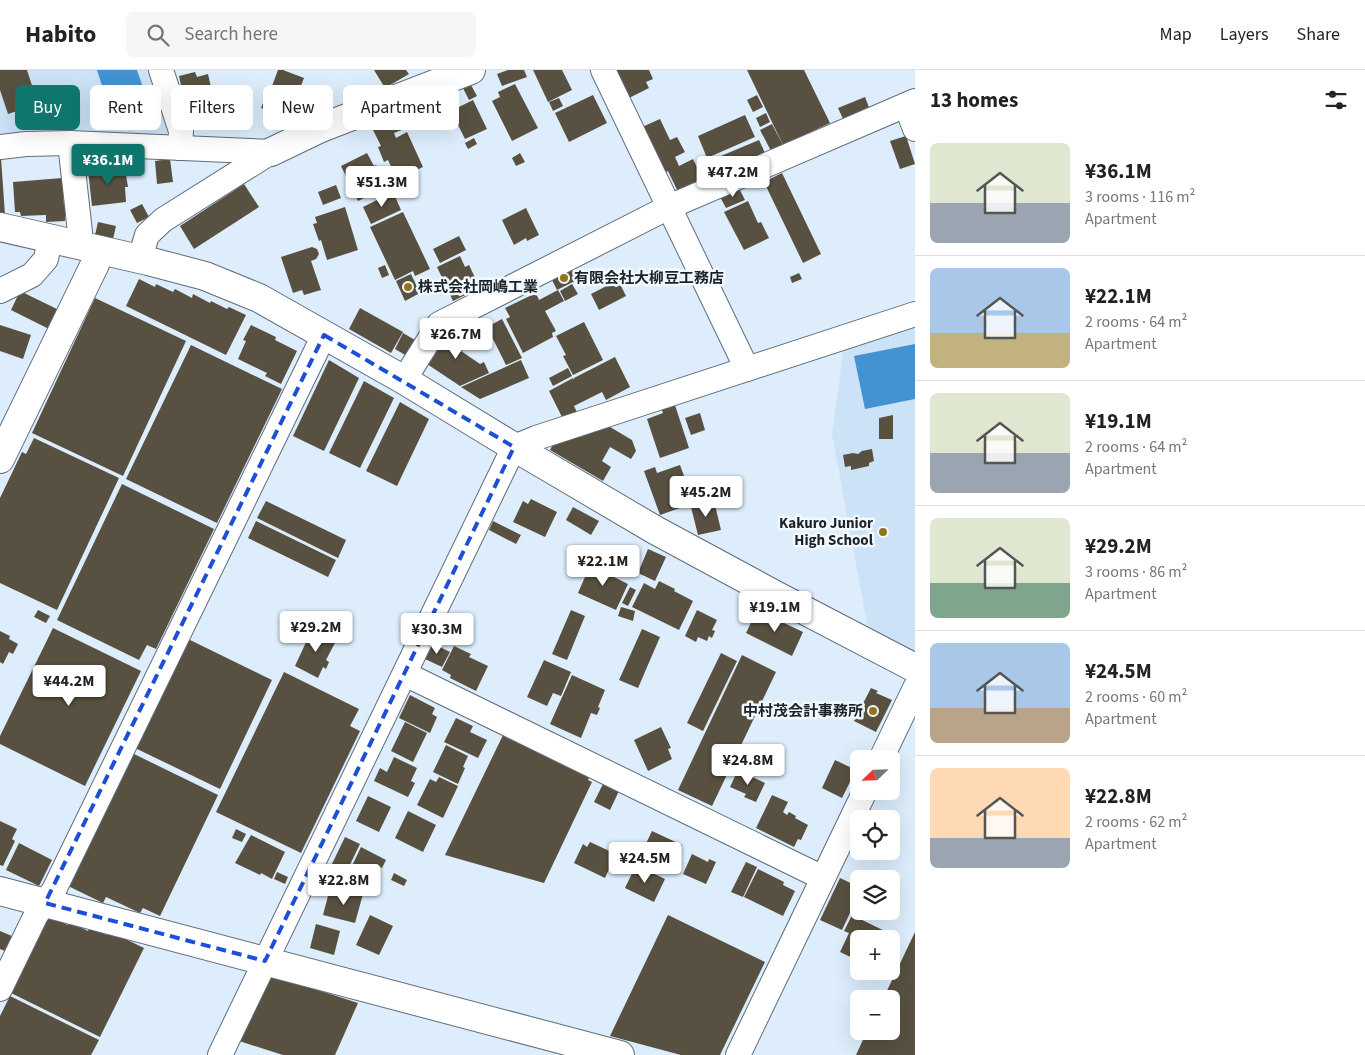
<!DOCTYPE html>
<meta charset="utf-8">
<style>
:root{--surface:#fff;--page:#f6f6f6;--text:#222;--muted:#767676;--line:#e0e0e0;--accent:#0f766e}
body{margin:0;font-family:"Source Sans 3","Noto Sans JP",sans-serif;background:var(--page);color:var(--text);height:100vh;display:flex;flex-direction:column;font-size:19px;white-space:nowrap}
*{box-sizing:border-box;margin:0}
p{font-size:16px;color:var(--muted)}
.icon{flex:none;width:28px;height:28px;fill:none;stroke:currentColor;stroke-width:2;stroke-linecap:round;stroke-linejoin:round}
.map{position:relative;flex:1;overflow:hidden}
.sheet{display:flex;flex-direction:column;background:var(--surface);width:450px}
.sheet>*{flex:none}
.hud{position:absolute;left:15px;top:15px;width:475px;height:45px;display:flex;gap:10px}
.needle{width:32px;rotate:247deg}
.fabs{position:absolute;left:850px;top:680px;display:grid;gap:10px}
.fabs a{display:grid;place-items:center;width:50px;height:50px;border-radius:8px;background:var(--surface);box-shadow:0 5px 20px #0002;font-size:25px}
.price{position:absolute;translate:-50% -42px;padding:0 11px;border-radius:5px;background:#fff;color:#222;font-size:16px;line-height:32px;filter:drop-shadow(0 1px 2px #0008)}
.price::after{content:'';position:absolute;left:50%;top:30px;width:15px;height:11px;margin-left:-8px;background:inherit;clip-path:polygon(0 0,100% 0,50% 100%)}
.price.on{background:var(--accent);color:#fff}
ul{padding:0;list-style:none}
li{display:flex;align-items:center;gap:15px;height:125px;padding:0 15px}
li+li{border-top:1px solid var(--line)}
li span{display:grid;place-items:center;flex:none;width:140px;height:100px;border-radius:8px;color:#555}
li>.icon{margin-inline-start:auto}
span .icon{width:60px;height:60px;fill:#fffc;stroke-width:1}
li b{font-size:21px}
h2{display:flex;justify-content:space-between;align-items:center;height:60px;padding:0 15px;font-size:21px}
.chip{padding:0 18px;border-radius:8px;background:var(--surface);box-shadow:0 5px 20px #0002;font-size:18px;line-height:45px}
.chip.on{background:var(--accent);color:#fff}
header{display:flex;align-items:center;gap:30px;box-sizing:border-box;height:70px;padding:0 25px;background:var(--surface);border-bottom:1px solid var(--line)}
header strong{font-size:24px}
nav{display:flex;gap:28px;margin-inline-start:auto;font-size:18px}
.search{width:350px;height:45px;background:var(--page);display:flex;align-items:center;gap:12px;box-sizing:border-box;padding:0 18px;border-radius:8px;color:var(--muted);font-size:19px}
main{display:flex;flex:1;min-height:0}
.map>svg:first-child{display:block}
.built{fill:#cce2f6}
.water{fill:#4392d2}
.building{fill:#585141}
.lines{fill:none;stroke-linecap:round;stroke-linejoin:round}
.minor-casing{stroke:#5f6d7a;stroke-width:26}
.tertiary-casing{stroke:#5f6d7a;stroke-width:30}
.minor{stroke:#fff;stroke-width:24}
.tertiary{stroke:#fff;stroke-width:28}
.marked{fill:none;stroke:#1d4ed8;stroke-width:4;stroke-dasharray:10 6;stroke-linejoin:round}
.poi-dot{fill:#91751b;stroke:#f2f9ff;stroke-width:2}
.labels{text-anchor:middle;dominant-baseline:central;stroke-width:5;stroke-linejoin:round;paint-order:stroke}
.poi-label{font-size:15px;font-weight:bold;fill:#1d2328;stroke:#f2f9ff;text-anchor:start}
</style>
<header>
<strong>Habito</strong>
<div class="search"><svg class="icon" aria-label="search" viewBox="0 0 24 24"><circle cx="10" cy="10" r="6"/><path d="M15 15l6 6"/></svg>Search here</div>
<nav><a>Map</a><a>Layers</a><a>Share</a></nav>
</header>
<main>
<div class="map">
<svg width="915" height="985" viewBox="0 0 915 985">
<rect width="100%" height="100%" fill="#ddedfc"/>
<!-- built -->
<g class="built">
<path d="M0 0H151L170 60 165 66H0Z"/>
<path d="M915 254V584L868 559 832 364 844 277Z"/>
</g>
<!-- water -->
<g class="water">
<path d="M97 0H137L150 38 113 50Z"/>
<path d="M915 274V329L865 339 854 286Z"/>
</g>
<!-- building -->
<g class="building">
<path d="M0 0H27L38 34 8 44 0 20Z"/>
<path d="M278 0H283L304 8 288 48 261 38 267 23 269 24Z"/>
<path d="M374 0H406L409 4 385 18Z"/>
<path d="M508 0H524L527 7 502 16 497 4Z"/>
<path d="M533 0H562L572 20 548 32Z"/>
<path d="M616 0H649L653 9 646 12 649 18 629 28Z"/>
<path d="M747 0H804L830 53 783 75Z"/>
<path d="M195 2 197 7 208 4 219 53 190 59 179 6Z"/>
<path d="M515 14 538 58 512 71 492 31 500 27 498 22Z"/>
<path d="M471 15 477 26 469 30 463 18Z"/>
<path d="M593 25 607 53 569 72 555 43Z"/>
<path d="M757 25 763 37 753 42 747 30Z"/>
<path d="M865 27 870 40 844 51 838 38Z"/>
<path d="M559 28 563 36 553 41 549 32Z"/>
<path d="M473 30 487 59 465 69 451 41Z"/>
<path d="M766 43 770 52 760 57 756 48Z"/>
<path d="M401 45 407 58 394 63 396 68 407 62 423 97 397 109 388 90 384 92 378 77 381 76 372 58Z"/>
<path d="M745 45 755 67 707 88 698 66Z"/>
<path d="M660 49 670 70 677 67 685 82 675 87 679 96 693 89 703 110 678 122 668 101 664 103 642 57Z"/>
<path d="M772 54 783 75 771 81 760 60Z"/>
<path d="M906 66 915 94 900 99 890 71Z"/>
<path d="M474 68 477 74 468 79 465 73Z"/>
<path d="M759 70 765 83 714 105 709 91Z"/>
<path d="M367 83 374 96 376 95 389 121 374 128 372 124 358 131 341 96Z"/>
<path d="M520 83 525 92 516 96 512 88Z"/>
<path d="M0 88H1L5 145 0 143Z"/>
<path d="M170 89 173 112 157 114 155 91Z"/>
<path d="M122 96 123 106 126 105 128 117H125L126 132 92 136 88 100Z"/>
<path d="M782 103 821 184 803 193 764 112Z"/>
<path d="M62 108 64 135 70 134V145L65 146V151L46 152V145L21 146 20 142H15L13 112Z"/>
<path d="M244 114 259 137 194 179 180 156Z"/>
<path d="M336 115 341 128 323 135 318 122Z"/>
<path d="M739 118 745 130 726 138 720 127Z"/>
<path d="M393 122 401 140 371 154 363 137Z"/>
<path d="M748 131 758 153 761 152 769 168 744 180 724 142Z"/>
<path d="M142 134 149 147 137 153 130 140Z"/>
<path d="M345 137 358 180 327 190 321 170 319 171 313 154 317 153 315 147Z"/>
<path d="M526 138 539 165 527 171 526 168 514 175 502 150Z"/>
<path d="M403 142 430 199 415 206 413 201 395 210 370 157Z"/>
<path d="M98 152 116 156 113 169 95 165Z"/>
<path d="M459 166 466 180 440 193 433 179Z"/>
<path d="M312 177 317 179 319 184 316 189 311 191 321 220 304 225 302 220 293 223 281 187Z"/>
<path d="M460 186 465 197 469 195 480 218 453 231 437 197Z"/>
<path d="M385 195 389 205 382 208 378 198Z"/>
<path d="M572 195 579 209 557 220 550 206Z"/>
<path d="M799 203 802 209 792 213 790 207Z"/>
<path d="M411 204 420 223 405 231 396 211Z"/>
<path d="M139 209 155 217 156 214 173 222 175 219 192 228 193 224 210 233 211 231 227 239 229 237 246 245 226 285 126 236Z"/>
<path d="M618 210 626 226 599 240 591 224Z"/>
<path d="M572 214 578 224 565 231 560 221Z"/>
<path d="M558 220 564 231 545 241 556 261 552 263 553 267 523 283 506 249 510 247 505 238 536 223 539 230Z"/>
<path d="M20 221 59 240 49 259 11 240Z"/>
<path d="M95 228 186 271 123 406 32 363Z"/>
<path d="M360 238 403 262 391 283 349 259Z"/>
<path d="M502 249 522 288 506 295 487 257Z"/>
<path d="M584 252 603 290 573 305 563 286 566 285 556 266Z"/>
<path d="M0 255 31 265 23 289 0 281Z"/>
<path d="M251 255 276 267 275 270 297 281 281 314 265 306 267 303 238 289 246 271 243 270Z"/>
<path d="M452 258 457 271 471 264 476 274 461 281 480 294 484 292 489 303 460 316 424 292Z"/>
<path d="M403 263 415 270 407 286 395 279Z"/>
<path d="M191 275 282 319 217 453 126 409Z"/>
<path d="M615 287 630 317 606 330 602 322 574 336 577 342 563 349 549 321 573 308 574 310V308Z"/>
<path d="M329 290 359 308 324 381 293 366Z"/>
<path d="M521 290 529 308 480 329 461 317Z"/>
<path d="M568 298 572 306 553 316 549 308Z"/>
<path d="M364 311 394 328 360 398 329 383Z"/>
<path d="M400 332 429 349 397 416 366 401Z"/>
<path d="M674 332 689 378 660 388 647 349 663 343 660 336Z"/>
<path d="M700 343 705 360 691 365 685 348Z"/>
<path d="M893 345V369H879V348Z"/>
<path d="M605 354 632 370 636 381 631 389 610 377 602 391 611 397 603 411 550 380 555 370 575 363 582 367 586 360Z"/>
<path d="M34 368 119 408 57 540 0 513V428L22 382 26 384Z"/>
<path d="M872 379 874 391 869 393V396L851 400V396L845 397 843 385 853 383 858 384 862 381Z"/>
<path d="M680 395 694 433 660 445 644 401 655 397 657 403Z"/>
<path d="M122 414 214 459 156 579 147 575 139 590 57 550Z"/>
<path d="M531 429 557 442 545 467 513 452 523 431 528 434Z"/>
<path d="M266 431 346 470 338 488 257 448Z"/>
<path d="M714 431 721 460 698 465 691 437Z"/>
<path d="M573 437 599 451 591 465 566 450Z"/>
<path d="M256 451 336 490 328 507 248 468Z"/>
<path d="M493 451 521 465 516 474 489 460Z"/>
<path d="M648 479 666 487 655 511 638 503Z"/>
<path d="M591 493 616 503 614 507 628 514 616 540 578 523Z"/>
<path d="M659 511 675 519 674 521 693 531 679 560 632 537 644 513 655 519Z"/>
<path d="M630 517 636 520 628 536 622 533Z"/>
<path d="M621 537 635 541 633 551 618 546Z"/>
<path d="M38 540 50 546 46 553 34 547Z"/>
<path d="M571 540 585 546 567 590 552 584Z"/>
<path d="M697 540 717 550 712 560 715 561 712 568 709 566 707 571 698 567 696 572 685 566Z"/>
<path d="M757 540 803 562 792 586 746 563Z"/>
<path d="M313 557 337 569 326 590 329 592 326 599 323 597 318 608 295 596Z"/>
<path d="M53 558 141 601 85 716 0 674V666Z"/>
<path d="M642 559 660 567 638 618 619 610Z"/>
<path d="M0 561 10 566 9 569 18 574 13 584 9 582 3 594 0 592Z"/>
<path d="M188 569 272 610 220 719 135 678Z"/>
<path d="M432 573 450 582 442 597 425 589Z"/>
<path d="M454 576 471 584 469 587 488 596 476 621 450 608 451 605 442 600Z"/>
<path d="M721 583 737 591 703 661 687 653Z"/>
<path d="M742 585 776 602 712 736 678 720Z"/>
<path d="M544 590 571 602 561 626 553 623 547 636 527 627Z"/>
<path d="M284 602 359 639 350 656 360 661 301 783 216 742Z"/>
<path d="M572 605 605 620 598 637 600 638 597 645 591 643 581 668 550 654Z"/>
<path d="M871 618 878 621 876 623 892 630 876 662 854 651Z"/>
<path d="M410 625 435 638 432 644 437 647 430 663 399 648Z"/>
<path d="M456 648 473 656 470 662 487 670 478 688 444 672Z"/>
<path d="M405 652 427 663 413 692 391 681Z"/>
<path d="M661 657 671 678 668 679 672 689 648 701 634 670Z"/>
<path d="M504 663 590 706 588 710 592 712 544 813 445 785Z"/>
<path d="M446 675 468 686 463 697 465 698 458 714 433 702Z"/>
<path d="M769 678 780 683 776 690 766 685Z"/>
<path d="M132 683 218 725 160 846 143 838 140 843 106 827 103 833 68 816Z"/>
<path d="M394 687 417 698 411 711 415 713 408 727 374 711 380 698 387 702Z"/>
<path d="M835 690 856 700 842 728 822 718Z"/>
<path d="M738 700 765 713 756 732 744 727 746 724 730 717Z"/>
<path d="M439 707 458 716 443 748 417 735 430 709 436 712Z"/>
<path d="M603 714 619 721 610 740 594 732Z"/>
<path d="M772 725 788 732 783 742 787 745 789 742 796 746 795 748 808 755 801 770 798 769 794 777 756 758Z"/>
<path d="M368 726 391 737 379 762 356 751Z"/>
<path d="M408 741 436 755 423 782 395 768Z"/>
<path d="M0 751 17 759 12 769 15 771 3 796 0 795Z"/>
<path d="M236 759 246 764 242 772 232 768Z"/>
<path d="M652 761 682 775 671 798 641 784Z"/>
<path d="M251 765 285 782 272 809 261 803 260 805 235 793Z"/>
<path d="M345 767 360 774 345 805 330 798Z"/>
<path d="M590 772 616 784 605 808 574 793 583 774 587 777Z"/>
<path d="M19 773 52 790 39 816 6 800Z"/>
<path d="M361 777 386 790 382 798 377 796 368 814 348 804Z"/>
<path d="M692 784 708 792 709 789 716 792 706 814 683 804Z"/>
<path d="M746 792 757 797 743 827 731 822Z"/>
<path d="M636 795 665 809 654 832 625 818Z"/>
<path d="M758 799 784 812 783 815 795 821 783 846 744 827Z"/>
<path d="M277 802 288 807 285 814 274 809Z"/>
<path d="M394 803 407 810 404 816 391 810Z"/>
<path d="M840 808 859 817V824L842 860 820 850Z"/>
<path d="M347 820 363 824 355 853 323 845 329 822 346 827Z"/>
<path d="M370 845 393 856 379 885 356 875Z"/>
<path d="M668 845 765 892 720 985H681L610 966Z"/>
<path d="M852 845 899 868 892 882 899 885 891 900V869H859V891L840 882 849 863 844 861Z"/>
<path d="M49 846 68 855 70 852 88 861 90 857 107 865 109 861 144 878 100 967 11 923Z"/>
<path d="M316 854 340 861 334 885 310 878Z"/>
<path d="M0 861 12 866 5 881 0 879Z"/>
<path d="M915 862V985H856L867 961H891V929H883Z"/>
<path d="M271 905 358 933 335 985H283L239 971Z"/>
<path d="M10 926 99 970 91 985H0V946Z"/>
</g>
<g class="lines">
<!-- minor casing -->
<g class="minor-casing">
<g id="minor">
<path d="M161 0 181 61 180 78"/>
<path d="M603 0 747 299"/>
<path d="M906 35 915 59"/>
<path d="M0 77 26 74 70 73"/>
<path d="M77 175 80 162 70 73 271 82"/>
<path d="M140 189 147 165 163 150 271 82"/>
<path d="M0 221 32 205 46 189 50 169"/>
<path d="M404 310 439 254 669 137 915 31"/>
<path d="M405 604 823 808"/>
<path d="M881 689 915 618"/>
<path d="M0 919 36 845 54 820 324 265"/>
<path d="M220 985 514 377 536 368 915 244"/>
<path d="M738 985 865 721"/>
</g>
</g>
<!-- tertiary casing -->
<g class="tertiary-casing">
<g id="tertiary">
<path d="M271 82 321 58 471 0"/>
<path d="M0 157 148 191 205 206 259 228 404 310 514 377 655 460 779 527 915 598"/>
<path d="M0 389 95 194 98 180"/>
<path d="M0 821 620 985"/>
</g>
</g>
<!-- minor -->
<use href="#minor" class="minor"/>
<!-- tertiary -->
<use href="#tertiary" class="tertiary"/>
</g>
<!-- marked area -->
<path class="marked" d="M324 265 514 377 265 891 45 833Z"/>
<!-- markers -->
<g class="poi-dot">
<circle cx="564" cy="208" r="5"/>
<circle cx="408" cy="217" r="5"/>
<circle cx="883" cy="462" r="5"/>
<circle cx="873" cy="641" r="5"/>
</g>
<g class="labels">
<!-- poi labels -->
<g class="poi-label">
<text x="574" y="208">有限会社大柳豆工務店</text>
<text x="418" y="217">株式会社岡嶋工業</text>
<text x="873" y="453" text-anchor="end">Kakuro Junior<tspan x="873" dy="17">High School</tspan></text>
<text x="863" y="641" text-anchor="end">中村茂会計事務所</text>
</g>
</g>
</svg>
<div class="fabs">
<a><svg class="needle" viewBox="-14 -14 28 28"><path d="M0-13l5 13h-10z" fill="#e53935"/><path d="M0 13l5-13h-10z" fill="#767676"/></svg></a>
<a><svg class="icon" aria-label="locate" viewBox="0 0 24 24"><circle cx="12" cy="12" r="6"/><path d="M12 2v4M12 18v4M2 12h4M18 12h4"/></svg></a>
<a><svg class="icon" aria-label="layers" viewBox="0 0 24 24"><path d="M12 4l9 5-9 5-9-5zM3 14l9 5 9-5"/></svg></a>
<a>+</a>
<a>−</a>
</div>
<b class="price on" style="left:108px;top:116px">¥36.1M</b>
<b class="price" style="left:733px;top:128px">¥47.2M</b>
<b class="price" style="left:382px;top:138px">¥51.3M</b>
<b class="price" style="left:456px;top:290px">¥26.7M</b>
<b class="price" style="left:706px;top:448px">¥45.2M</b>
<b class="price" style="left:603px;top:517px">¥22.1M</b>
<b class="price" style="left:775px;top:563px">¥19.1M</b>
<b class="price" style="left:316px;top:583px">¥29.2M</b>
<b class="price" style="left:437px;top:585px">¥30.3M</b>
<b class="price" style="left:69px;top:637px">¥44.2M</b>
<b class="price" style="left:748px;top:716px">¥24.8M</b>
<b class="price" style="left:645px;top:814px">¥24.5M</b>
<b class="price" style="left:344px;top:836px">¥22.8M</b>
<div class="hud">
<a class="chip on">Buy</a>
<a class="chip">Rent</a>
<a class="chip">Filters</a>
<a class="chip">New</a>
<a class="chip">Apartment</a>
</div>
</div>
<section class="sheet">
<h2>13 homes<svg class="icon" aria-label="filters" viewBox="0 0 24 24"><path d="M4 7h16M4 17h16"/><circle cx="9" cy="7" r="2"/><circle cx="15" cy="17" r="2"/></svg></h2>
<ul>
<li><span style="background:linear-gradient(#dfe7d0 60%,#9aa5b1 0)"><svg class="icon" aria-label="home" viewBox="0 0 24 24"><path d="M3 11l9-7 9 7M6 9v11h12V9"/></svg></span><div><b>¥36.1M</b><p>3 rooms · 116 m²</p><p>Apartment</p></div></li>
<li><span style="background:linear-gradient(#a9c7e8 65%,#c2b280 0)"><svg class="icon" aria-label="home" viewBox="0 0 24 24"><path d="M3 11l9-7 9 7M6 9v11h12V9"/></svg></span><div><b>¥22.1M</b><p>2 rooms · 64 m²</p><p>Apartment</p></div></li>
<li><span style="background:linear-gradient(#dfe7d0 60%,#9aa5b1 0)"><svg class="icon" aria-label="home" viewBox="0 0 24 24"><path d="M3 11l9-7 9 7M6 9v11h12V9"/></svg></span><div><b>¥19.1M</b><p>2 rooms · 64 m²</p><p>Apartment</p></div></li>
<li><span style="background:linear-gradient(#dfe7d0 65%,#7fa58c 0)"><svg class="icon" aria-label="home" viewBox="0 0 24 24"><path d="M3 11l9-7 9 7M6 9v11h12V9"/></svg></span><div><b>¥29.2M</b><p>3 rooms · 86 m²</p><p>Apartment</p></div></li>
<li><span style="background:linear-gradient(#a9c7e8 65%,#b9a48a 0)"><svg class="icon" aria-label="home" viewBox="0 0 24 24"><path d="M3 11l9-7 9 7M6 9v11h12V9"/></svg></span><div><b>¥24.5M</b><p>2 rooms · 60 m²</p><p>Apartment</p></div></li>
<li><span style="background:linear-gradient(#ffd9b3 70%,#9aa5b1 0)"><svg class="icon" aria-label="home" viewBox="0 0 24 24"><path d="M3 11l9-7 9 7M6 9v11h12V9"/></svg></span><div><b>¥22.8M</b><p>2 rooms · 62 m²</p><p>Apartment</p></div></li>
</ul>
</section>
</main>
